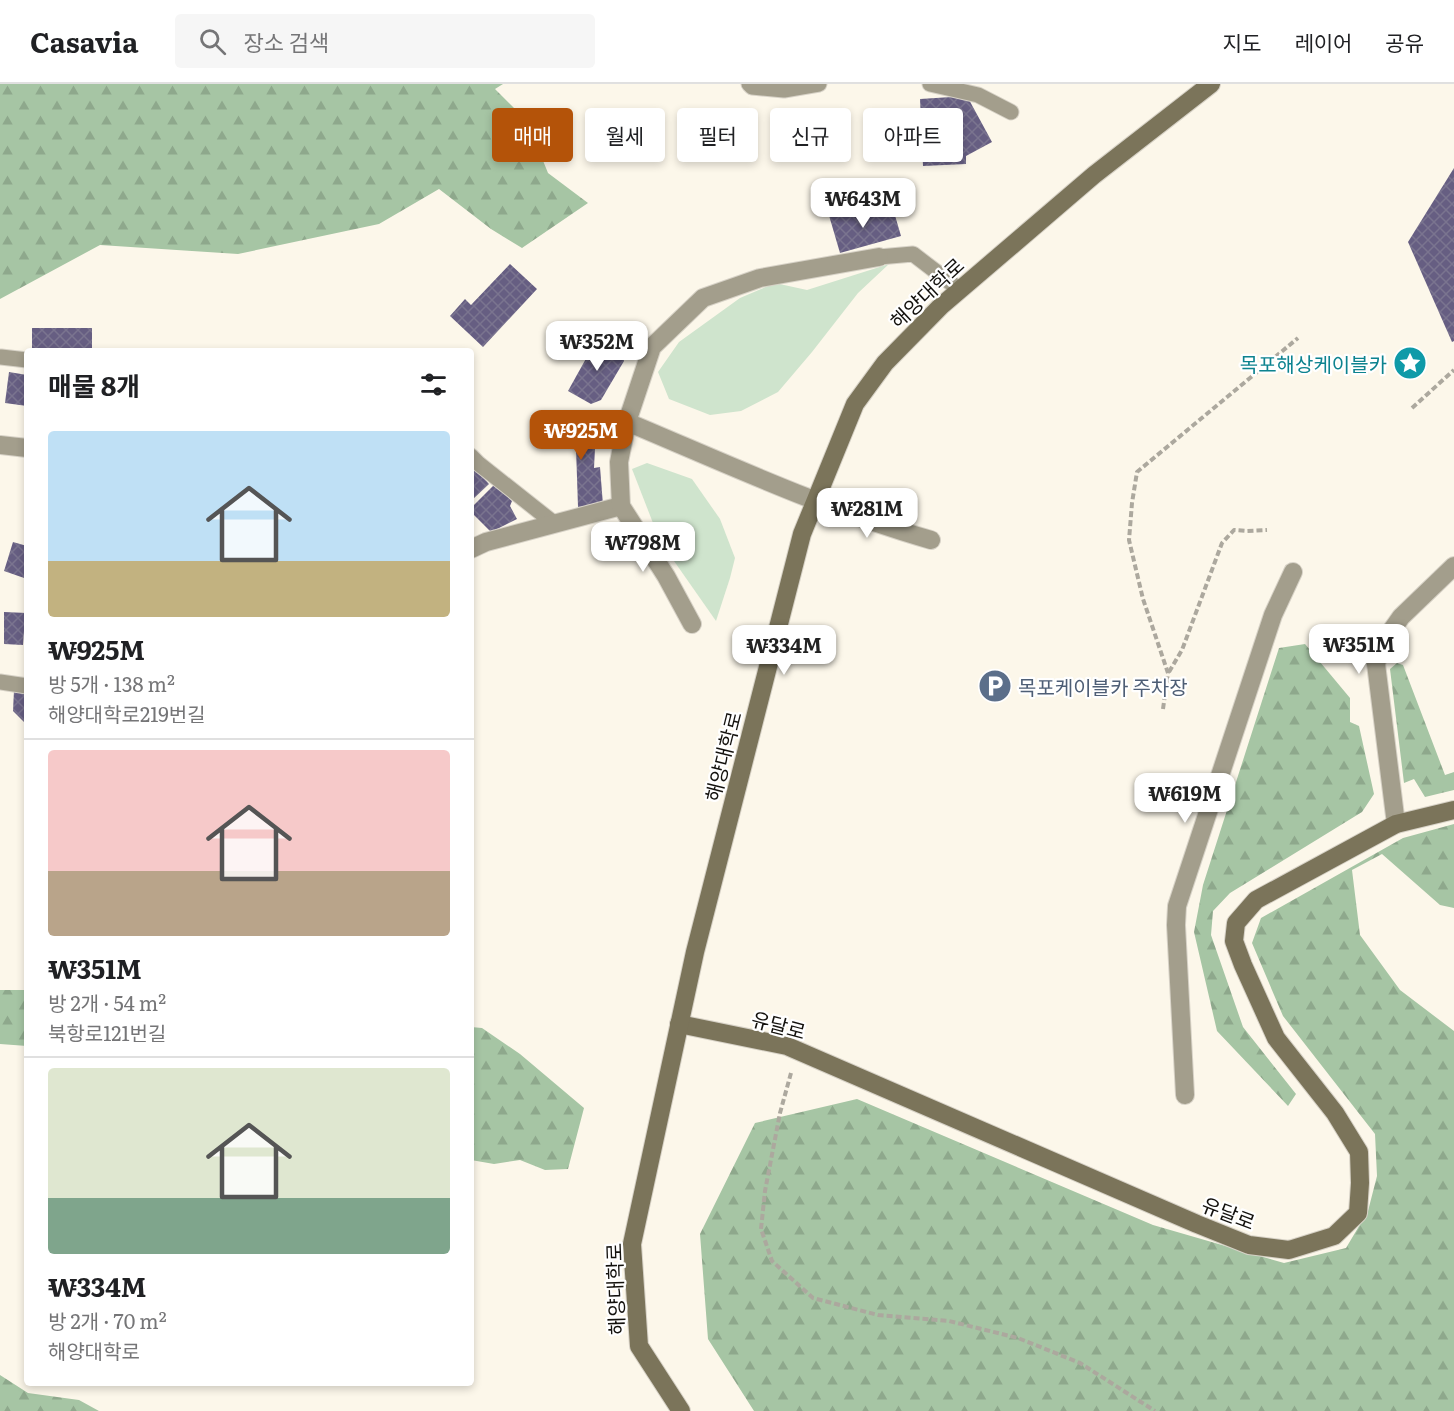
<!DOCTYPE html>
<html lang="ko">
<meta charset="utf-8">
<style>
:root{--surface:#fff;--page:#f6f6f6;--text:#202124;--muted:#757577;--line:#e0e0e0;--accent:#b45309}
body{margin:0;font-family:Literata,"Noto Sans KR",serif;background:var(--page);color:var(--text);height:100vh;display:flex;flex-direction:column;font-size:22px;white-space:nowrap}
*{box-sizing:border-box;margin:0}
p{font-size:20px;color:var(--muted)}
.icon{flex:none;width:33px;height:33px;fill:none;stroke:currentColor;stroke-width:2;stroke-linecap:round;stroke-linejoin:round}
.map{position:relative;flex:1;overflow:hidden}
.drawer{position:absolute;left:24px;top:264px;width:450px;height:1038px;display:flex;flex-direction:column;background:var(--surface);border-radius:6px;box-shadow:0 3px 9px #0003}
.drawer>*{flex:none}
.guide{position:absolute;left:492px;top:24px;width:570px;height:54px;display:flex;gap:12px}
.price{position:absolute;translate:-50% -51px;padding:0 14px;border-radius:12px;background:#fff;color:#222;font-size:20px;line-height:39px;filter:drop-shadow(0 2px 3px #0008)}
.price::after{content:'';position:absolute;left:50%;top:36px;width:18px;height:14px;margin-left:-9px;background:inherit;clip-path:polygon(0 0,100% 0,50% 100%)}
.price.current{background:var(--accent);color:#fff}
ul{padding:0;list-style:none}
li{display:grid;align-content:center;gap:12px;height:318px;padding:0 24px}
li+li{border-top:2px solid var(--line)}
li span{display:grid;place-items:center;height:186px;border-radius:6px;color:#555}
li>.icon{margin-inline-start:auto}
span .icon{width:108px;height:108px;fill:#fffc;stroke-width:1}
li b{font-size:26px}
h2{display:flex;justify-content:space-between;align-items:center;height:72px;padding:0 24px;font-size:26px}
.tag{padding:0 21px;border-radius:6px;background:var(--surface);box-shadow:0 3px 9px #0003;font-size:21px;line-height:54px}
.tag.current{background:var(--accent);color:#fff}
header{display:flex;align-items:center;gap:36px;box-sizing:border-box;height:84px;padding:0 30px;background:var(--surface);border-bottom:2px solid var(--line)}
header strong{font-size:28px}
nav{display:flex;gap:33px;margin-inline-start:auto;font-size:21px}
.search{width:420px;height:54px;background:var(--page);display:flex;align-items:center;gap:15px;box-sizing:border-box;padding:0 21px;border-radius:6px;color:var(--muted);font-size:22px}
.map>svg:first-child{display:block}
.grass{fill:#cfe4cd}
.forest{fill:url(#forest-firs)}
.building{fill:url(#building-cross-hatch)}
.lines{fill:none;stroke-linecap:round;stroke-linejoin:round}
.lane-casing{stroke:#d7d2c7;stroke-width:17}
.street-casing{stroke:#d7d2c7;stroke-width:20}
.secondary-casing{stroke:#d7d2c7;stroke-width:20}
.path{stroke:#aca89e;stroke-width:4;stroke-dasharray:6 3;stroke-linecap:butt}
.lane{stroke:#a39e8c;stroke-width:15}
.street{stroke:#a39e8c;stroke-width:18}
.secondary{stroke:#7b745a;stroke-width:18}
.labels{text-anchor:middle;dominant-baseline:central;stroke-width:4.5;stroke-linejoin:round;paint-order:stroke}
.street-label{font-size:20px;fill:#13110d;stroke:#fff}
.culture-label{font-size:20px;fill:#0d838f;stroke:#fff;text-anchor:end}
.service-label{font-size:20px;fill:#4e5e75;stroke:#fff;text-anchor:start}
</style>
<header>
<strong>Casavia</strong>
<div class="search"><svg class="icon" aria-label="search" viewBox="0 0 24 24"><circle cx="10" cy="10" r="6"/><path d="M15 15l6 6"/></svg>장소 검색</div>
<nav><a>지도</a><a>레이어</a><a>공유</a></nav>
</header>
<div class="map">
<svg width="1454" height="1327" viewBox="0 0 1454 1327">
<defs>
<pattern id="forest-firs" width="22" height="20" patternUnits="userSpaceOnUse" patternTransform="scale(1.5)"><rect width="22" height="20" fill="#a6c5a4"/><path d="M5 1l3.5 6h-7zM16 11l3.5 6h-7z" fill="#8ea88c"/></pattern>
<pattern id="building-cross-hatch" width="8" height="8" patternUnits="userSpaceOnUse" patternTransform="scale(1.5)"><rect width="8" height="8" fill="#665e82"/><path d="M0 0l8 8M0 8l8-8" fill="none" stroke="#7a748f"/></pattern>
</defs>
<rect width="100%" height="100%" fill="#fcf7ea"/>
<!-- grass -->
<g class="grass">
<path d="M889 180 858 209 812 268 778 308 741 327 710 331 669 315 658 288 679 258 740 214 775 199 807 206Z"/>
<path d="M647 379 692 395 720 435 735 474 730 494 716 537 660 457 632 385Z"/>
</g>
<!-- forest -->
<g class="forest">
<path d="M0 0H503L495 5 527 37 548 89 588 119 522 164 491 145 439 105 379 140 238 170 100 161 0 215Z"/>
<path d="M1305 560 1350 614V638L1359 642 1374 710 1362 728 1230 809 1213 827 1211 851 1243 943 1296 1010 1288 1022 1217 947 1194 848 1203 801 1279 564Z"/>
<path d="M1397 579 1403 581 1445 691 1454 688V706L1425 713 1414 695 1404 699 1390 585Z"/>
<path d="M1454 740V824L1440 821 1382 770 1352 786 1360 851 1400 906 1454 947V1327H754L708 1255 700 1150 755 1039 857 1015 1153 1141 1284 1179 1346 1164 1368 1127 1377 1092 1375 1050 1283 932 1252 859 1261 834 1403 754Z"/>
<path d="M0 906H27V962L0 960Z"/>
<path d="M471 943 482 944 520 970 584 1024 568 1085 545 1086 520 1076 494 1080 471 1076Z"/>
<path d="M0 1291 28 1309 79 1316 99 1327H0Z"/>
</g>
<!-- building -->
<g class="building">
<path d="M967 12 992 58 966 72V80L923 82 920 15Z"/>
<path d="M1454 84V257L1452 258 1408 158Z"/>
<path d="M828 128H894L901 152 840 169Z"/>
<path d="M510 180 537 205 483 263 450 232 465 215 471 221Z"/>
<rect x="32" y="244" width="60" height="23"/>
<path d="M598 253 622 267 624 277 601 316 591 320 568 307Z"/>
<path d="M9 288 27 291V322L5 319Z"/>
<path d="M547 341 596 345 594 384 600 383 603 421 578 423 576 364 544 359Z"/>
<path d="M471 381 489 400 471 417Z"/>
<path d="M495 400 512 417 510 422 517 435 491 448 471 428V424Z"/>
<path d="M13 458 27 462V495L4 487Z"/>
<path d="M4 528 27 529V548L24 547 23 561 4 560Z"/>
<path d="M14 606 27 607V641L13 627Z"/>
</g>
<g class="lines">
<!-- lane casing -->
<g class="lane-casing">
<g id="lane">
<path d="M749 0 752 3 784 6 819 0"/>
<path d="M930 0 978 11 1011 28"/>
<path d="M879 173 913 170 960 206"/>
<path d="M1 273 27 276"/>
<path d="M471 372 479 380 555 440"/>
<path d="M0 598 27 602"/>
</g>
</g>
<!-- street casing -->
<g class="street-casing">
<g id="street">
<path d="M627 338 652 263 703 214 760 194 879 173"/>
<path d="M0 361 27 364"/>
<path d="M471 465 486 458 621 422"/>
<path d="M692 540 666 492 621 422 619 378 627 338C727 380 826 426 931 456"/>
<path d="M1396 740 1376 580 1382 560 1401 533 1454 482"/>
<path d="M1185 1011 1176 841 1177 822 1273 531 1293 488"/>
</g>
</g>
<!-- secondary casing -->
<g class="secondary-casing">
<g id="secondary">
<path d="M679 940 787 962 1197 1140 1249 1161 1289 1166 1334 1152 1358 1129 1360 1099 1359 1068 1335 1029 1276 954 1243 881 1234 857 1236 839 1256 816 1396 740 1454 726"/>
<path d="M681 1327 639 1262 632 1160 695 868 802 450 855 320 885 279 941 222 1094 91 1211 0"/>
</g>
</g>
<!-- path -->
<g class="path">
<path d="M1412 324 1454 286"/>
<path d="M1169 588 1182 566 1222 459 1234 446 1247 447 1267 446"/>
<path d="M1163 625 1168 589 1143 515 1129 456 1132 419 1137 388 1298 254"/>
<path d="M791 989 780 1029 765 1107 761 1145 772 1177 813 1214 878 1231 949 1237 1018 1254 1080 1279 1155 1327"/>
</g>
<!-- lane -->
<use href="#lane" class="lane"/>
<!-- street -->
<use href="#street" class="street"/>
<!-- secondary -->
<use href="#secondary" class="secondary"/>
</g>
<!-- icons -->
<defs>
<g id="sight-disc" transform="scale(1.725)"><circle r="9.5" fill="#0f9aa8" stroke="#fff"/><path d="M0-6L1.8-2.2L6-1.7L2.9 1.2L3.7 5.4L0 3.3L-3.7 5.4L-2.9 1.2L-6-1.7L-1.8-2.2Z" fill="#fff"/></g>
<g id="parking-disc" transform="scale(1.725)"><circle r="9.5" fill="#5c6f8a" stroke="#fff"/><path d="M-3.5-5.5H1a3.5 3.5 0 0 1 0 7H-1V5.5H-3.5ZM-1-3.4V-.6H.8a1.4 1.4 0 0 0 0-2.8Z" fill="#fff"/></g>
</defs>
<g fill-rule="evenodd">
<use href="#sight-disc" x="1410" y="279"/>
<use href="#parking-disc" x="995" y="602"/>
</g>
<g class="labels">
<!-- street labels -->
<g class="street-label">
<text transform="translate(926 208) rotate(-43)">해양대학로</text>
<text transform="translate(722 672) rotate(-76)">해양대학로</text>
<text transform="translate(779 940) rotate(15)">유달로</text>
<text transform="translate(1229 1128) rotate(21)">유달로</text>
<text transform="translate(614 1205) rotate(-92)">해양대학로</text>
</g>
<!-- culture labels -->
<g class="culture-label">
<text x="1387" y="279">목포해상케이블카</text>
</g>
<!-- service labels -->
<g class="service-label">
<text x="1018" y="602">목포케이블카 주차장</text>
</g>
</g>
</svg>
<b class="price" style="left:863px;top:145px">₩643M</b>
<b class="price" style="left:597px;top:288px">₩352M</b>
<b class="price current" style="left:581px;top:377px">₩925M</b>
<b class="price" style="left:867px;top:455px">₩281M</b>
<b class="price" style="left:643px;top:489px">₩798M</b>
<b class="price" style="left:1359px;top:591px">₩351M</b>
<b class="price" style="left:784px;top:592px">₩334M</b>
<b class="price" style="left:1185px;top:740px">₩619M</b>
<div class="guide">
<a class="tag current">매매</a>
<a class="tag">월세</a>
<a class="tag">필터</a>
<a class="tag">신규</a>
<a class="tag">아파트</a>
</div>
<section class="drawer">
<h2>매물 8개<svg class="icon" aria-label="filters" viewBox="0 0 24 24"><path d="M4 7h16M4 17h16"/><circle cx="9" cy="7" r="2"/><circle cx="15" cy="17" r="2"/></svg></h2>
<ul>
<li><span style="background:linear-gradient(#bfe0f5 70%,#c2b280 0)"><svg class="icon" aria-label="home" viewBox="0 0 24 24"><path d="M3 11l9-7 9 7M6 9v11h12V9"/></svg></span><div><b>₩925M</b><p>방 5개 · 138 m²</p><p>해양대학로219번길</p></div></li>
<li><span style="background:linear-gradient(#f6c9c9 65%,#b9a48a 0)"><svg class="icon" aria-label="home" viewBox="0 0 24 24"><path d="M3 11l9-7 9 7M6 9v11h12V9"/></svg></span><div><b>₩351M</b><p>방 2개 · 54 m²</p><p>북항로121번길</p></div></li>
<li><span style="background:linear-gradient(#dfe7d0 70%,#7fa58c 0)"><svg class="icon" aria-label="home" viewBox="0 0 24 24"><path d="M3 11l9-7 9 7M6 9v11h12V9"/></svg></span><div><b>₩334M</b><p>방 2개 · 70 m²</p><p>해양대학로</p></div></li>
</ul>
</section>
</div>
